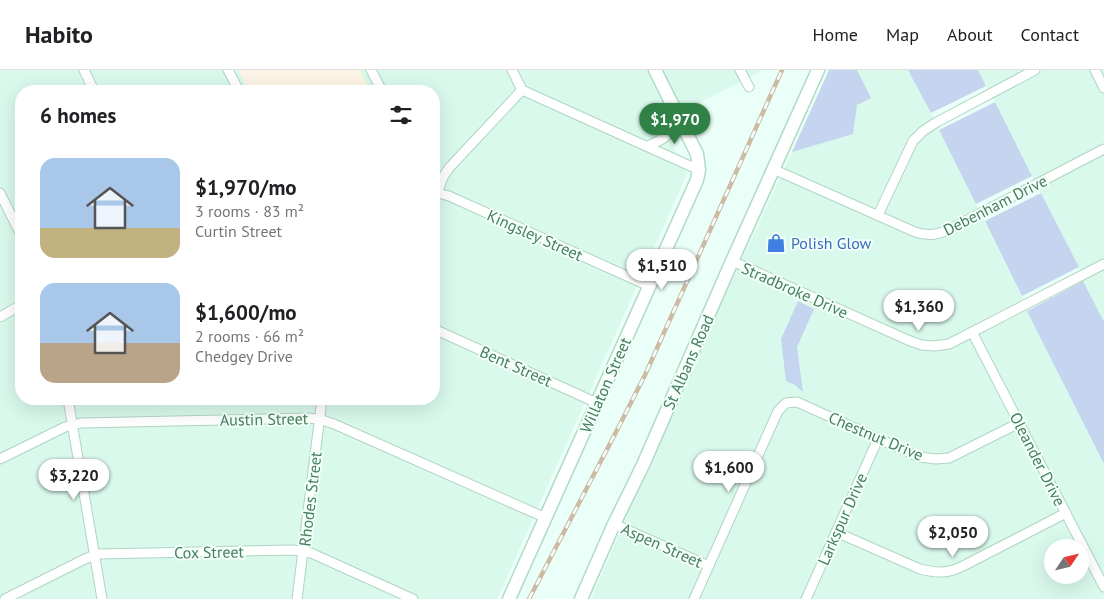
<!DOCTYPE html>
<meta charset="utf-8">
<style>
:root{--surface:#fff;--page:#f2f2f2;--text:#202124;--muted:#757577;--line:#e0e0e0;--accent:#2f8145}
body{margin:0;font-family:"PT Sans",sans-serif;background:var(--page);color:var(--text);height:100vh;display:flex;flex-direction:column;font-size:19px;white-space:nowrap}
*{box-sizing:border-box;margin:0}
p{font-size:16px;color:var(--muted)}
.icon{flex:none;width:28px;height:28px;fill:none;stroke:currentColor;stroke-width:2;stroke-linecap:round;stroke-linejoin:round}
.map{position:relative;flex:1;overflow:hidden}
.sheet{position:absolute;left:15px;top:15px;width:425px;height:320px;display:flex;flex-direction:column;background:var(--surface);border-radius:20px;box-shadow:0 5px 20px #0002}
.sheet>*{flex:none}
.needle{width:32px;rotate:55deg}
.controls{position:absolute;left:1044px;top:469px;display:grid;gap:10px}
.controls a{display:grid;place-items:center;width:45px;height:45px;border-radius:50%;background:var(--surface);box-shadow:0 5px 20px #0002;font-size:25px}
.price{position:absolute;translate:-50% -42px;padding:0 11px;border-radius:18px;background:#fff;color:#222;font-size:16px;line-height:32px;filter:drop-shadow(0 1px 2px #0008)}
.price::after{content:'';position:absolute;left:50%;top:30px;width:15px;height:11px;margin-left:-8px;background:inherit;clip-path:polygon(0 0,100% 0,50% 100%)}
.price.current{background:var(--accent);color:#fff}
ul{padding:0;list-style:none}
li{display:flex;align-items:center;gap:15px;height:125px;padding:0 25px}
li span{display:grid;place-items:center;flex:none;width:140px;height:100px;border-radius:15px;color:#555}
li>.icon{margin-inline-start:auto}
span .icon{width:60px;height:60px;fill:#fffc;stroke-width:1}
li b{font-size:21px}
h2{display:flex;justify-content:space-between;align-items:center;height:60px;padding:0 25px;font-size:21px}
header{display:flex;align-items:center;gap:30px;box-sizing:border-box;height:70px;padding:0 25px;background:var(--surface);border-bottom:1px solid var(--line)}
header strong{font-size:24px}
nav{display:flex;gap:28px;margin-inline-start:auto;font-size:18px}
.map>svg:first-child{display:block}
.residential{fill:#d9f9ec;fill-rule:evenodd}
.education{fill:#fcf4e5}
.green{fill:#c5d5ef}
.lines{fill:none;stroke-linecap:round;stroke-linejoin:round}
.street-casing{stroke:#afd5c1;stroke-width:11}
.secondary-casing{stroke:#aedbc3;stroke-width:15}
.street{stroke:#fff;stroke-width:9}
.secondary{stroke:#fff;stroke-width:12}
.rail-casing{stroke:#ccbaa4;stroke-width:4.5}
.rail{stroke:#f2fffa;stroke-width:2.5;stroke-dasharray:8;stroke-linecap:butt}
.labels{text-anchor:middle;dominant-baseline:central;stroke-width:4;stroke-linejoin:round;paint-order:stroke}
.street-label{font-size:16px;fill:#487e5d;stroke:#f2fffa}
.shop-label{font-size:16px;fill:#366cbe;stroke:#f2fffa;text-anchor:start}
</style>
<header>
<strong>Habito</strong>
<nav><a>Home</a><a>Map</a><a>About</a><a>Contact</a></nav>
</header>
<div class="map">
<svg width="1104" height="529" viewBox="0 0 1104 529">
<rect width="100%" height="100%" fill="#e9fff7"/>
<!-- residential -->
<g class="residential">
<path d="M0 0H761L760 2 666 50 663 58 687 104 497 529H0ZM21 21H434V329H21Z"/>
<path d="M829 0H908L912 6 1022 226 1028 241 1104 394V529H591L696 287 789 89ZM1052 478H1080V505H1052Z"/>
<path d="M978 0H1104V250L1103 251 1083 211 1079 197Z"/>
</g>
<!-- education -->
<path class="education" d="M238 0H360L371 21H249Z"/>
<!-- green -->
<g class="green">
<path d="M829 0H857L871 28 857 35 853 64 792 82Z"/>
<path d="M908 0H978L986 16 931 43Z"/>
<path d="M995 32 1032 106 976 134 939 60Z"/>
<path d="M1041 123 1079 197 1022 226 985 151Z"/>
<path d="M1083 211 1103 250H1104V394L1027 241Z"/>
<path d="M798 231 814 239 797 277 803 322 795 315 786 311 781 269Z"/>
</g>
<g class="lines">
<!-- street casing -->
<g class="street-casing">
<g id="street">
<path d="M84 0 94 21"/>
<path d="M228 0 239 21"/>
<path d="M371 0 382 21"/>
<path d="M512 0 522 20 699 100"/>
<path d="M740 0 749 17"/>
<path d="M1095 0 1104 18"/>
<path d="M648 76C667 68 669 65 678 47"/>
<path d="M773 99 915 162C930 167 941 164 954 157L1104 79"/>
<path d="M434 122 449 126 649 216"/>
<path d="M434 122 439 118 443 107 449 98 522 20"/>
<path d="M0 123 21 165"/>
<path d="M878 145 913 71 923 61 937 52 1035 0"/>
<path d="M732 191 910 271 922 275 934 276 949 274 1104 194"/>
<path d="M0 247 21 235"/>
<path d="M434 259 597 333"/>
<path d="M972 262 1104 517"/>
<path d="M68 329 102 529"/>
<path d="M0 389 65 357 81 353 307 348 319 349 334 354 546 448"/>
<path d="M614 454 709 496"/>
<path d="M836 462 920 499C937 503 947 504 963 496L1066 443"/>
<path d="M5 529 85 489 98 484 293 480 311 483 413 529"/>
<path d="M297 529 322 329"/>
<path d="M694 529 778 341 786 333 797 332 919 387 936 389 949 388 1019 353"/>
<path d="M806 529 878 369"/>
</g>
</g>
<!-- secondary casing -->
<g class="secondary-casing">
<g id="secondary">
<path d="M509 529 697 110 699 100 697 84 655 0"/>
<path d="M581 529 614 454 643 395 732 191 818 0"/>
</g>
</g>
<!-- street -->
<use href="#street" class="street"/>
<!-- secondary -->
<use href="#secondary" class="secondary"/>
<!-- rail casing -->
<g class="rail-casing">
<path id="rail" d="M529 529 615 364 645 305 782 0"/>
</g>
<!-- rail -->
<use href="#rail" class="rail"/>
</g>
<!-- icons -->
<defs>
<g id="shop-bare" transform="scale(1.5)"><path d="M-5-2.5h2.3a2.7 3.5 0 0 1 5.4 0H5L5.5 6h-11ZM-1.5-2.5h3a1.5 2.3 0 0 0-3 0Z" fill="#3f7fe0" stroke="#f2fffa" stroke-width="2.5" paint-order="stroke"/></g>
</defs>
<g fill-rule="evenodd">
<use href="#shop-bare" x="776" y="173"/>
</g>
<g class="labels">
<!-- street labels -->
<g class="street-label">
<text transform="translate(995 135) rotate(-27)">Debenham Drive</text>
<text transform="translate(535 165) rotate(24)">Kingsley Street</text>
<text transform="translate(795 220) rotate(24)">Stradbroke Drive</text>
<text transform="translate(688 292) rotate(-66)">St Albans Road</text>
<text transform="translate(516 296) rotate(24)">Bent Street</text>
<text transform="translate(605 315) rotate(-66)">Willaton Street</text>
<text transform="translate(264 349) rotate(-1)">Austin Street</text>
<text transform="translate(876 366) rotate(23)">Chestnut Drive</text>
<text transform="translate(1038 389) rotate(63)">Oleander Drive</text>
<text transform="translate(310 429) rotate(-83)">Rhodes Street</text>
<text transform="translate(842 449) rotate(-66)">Larkspur Drive</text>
<text transform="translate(662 475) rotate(24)">Aspen Street</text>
<text transform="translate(209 482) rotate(-1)">Cox Street</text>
</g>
<!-- shop labels -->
<g class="shop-label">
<text x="791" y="173">Polish Glow</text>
</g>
</g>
</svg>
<div class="controls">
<a><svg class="needle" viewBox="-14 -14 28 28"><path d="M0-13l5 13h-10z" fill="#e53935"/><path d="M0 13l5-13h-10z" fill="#757577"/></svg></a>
</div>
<b class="price current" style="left:675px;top:75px">$1,970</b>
<b class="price" style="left:662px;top:221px">$1,510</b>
<b class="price" style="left:919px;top:262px">$1,360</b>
<b class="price" style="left:729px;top:423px">$1,600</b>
<b class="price" style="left:74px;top:431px">$3,220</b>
<b class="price" style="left:953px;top:488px">$2,050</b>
<section class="sheet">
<h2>6 homes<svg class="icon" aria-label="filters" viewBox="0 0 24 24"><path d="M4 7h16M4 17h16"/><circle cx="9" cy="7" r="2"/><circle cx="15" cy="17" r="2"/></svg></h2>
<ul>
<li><span style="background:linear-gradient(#a9c7e8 70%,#c2b280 0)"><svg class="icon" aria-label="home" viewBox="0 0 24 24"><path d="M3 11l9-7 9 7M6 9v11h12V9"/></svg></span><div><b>$1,970/mo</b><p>3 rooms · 83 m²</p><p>Curtin Street</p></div></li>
<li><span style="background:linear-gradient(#a9c7e8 60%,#b9a48a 0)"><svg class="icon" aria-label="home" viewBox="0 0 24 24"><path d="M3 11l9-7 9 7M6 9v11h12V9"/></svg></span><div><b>$1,600/mo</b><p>2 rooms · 66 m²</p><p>Chedgey Drive</p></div></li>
</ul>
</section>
</div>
